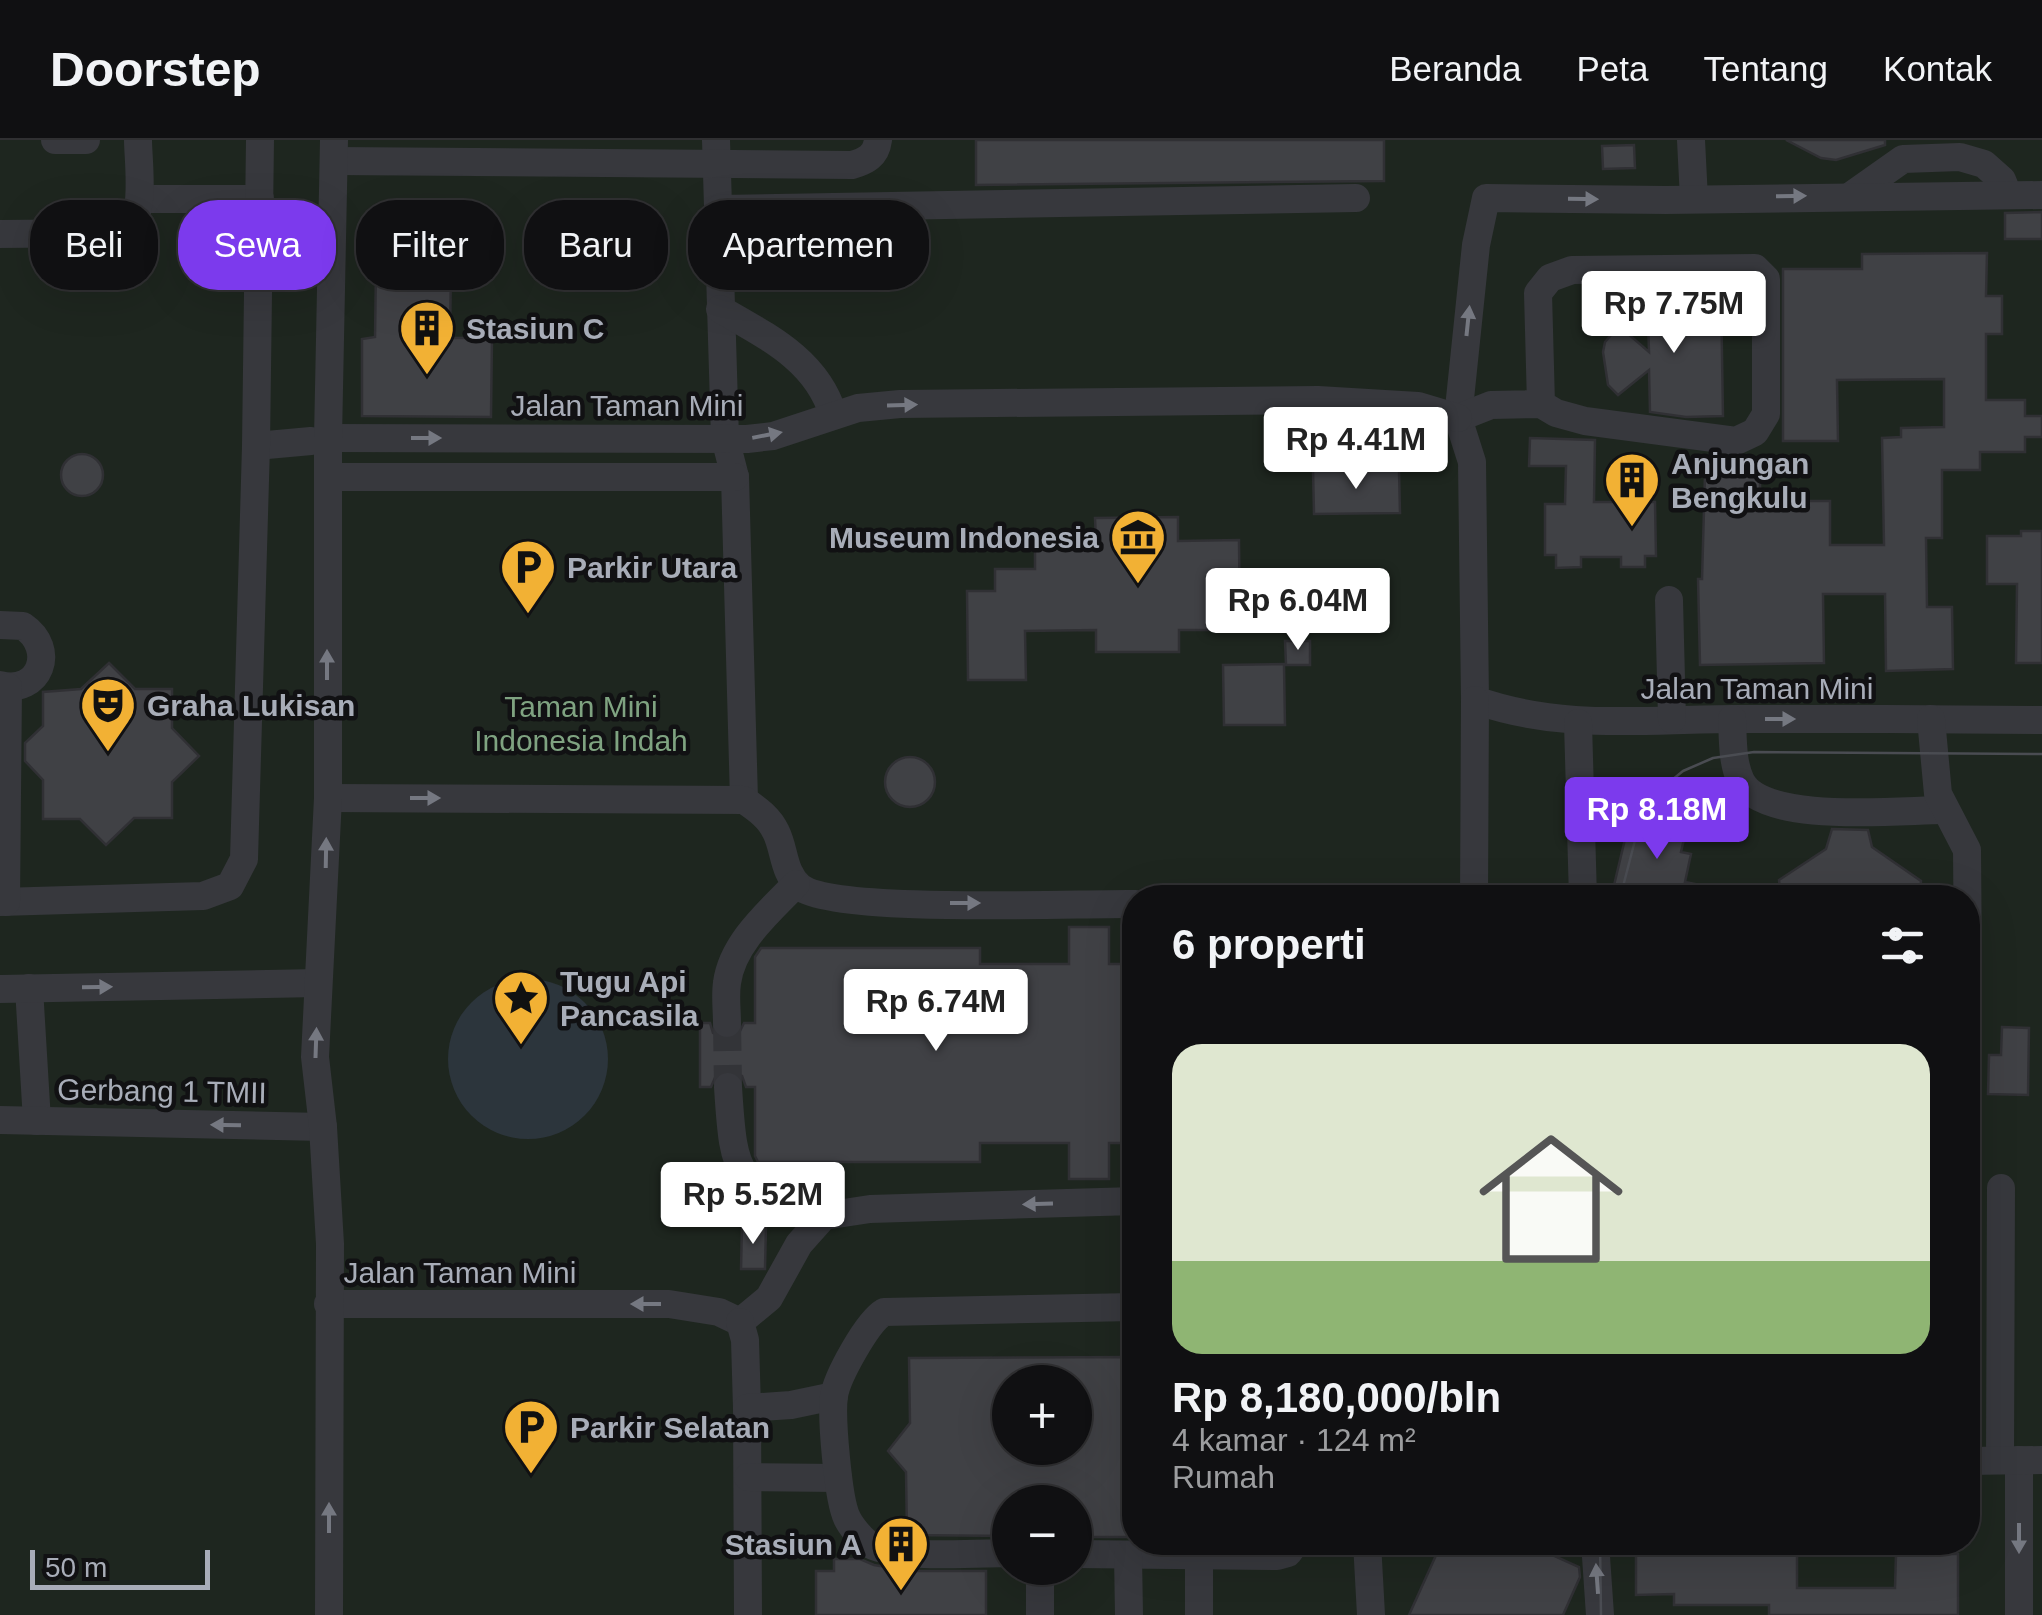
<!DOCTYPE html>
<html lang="id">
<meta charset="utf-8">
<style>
:root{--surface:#101012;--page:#19191b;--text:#f1f3f6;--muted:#9c9d9f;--line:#303032;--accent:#7c3aed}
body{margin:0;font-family:Helvetica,sans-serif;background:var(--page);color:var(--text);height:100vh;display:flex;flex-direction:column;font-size:38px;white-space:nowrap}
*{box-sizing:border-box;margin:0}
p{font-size:32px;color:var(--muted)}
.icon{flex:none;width:55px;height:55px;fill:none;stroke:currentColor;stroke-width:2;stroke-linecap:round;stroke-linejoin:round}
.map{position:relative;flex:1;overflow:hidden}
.drawer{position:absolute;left:1122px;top:745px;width:858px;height:670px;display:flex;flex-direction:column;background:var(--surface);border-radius:40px;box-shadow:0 10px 40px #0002,0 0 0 2px var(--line)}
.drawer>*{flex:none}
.banner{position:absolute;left:30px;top:60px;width:942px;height:90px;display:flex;gap:20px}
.controls{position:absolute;left:992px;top:1225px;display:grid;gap:20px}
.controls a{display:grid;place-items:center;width:100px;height:100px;border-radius:50%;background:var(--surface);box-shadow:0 10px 40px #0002,0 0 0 2px var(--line);font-size:50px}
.scale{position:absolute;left:30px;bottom:25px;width:180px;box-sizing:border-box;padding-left:10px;border:5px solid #a8adb8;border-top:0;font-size:28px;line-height:35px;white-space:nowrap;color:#a8adb8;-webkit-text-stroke:8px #111113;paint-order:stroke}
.price{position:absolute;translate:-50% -85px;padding:0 22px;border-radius:10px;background:#fff;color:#222;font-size:32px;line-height:65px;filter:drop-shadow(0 2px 5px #0008)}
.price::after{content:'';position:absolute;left:50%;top:60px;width:30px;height:22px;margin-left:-15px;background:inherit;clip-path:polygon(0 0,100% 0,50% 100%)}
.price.active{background:var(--accent);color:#fff}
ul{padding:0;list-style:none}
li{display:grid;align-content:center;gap:20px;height:530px;padding:0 50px}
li+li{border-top:2px solid var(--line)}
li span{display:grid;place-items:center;height:310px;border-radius:30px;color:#555}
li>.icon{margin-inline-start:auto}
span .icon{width:180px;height:180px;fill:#fffc;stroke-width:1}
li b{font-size:42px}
h2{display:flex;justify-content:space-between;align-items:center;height:120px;padding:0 50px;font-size:42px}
.tag{padding:0 35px;border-radius:40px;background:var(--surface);box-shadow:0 10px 40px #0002,0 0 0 2px var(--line);font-size:35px;line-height:90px}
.tag.active{background:var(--accent);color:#fff}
header{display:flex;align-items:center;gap:60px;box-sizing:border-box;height:140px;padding:0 50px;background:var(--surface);border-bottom:2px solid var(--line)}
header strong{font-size:48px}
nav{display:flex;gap:55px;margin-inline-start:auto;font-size:35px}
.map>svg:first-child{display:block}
.green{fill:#1e261f;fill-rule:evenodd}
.water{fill:#2c353c}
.building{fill:#404145;stroke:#303034;stroke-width:2.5;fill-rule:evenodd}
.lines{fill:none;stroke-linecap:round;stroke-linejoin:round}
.minor-tunnel{stroke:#333438;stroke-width:28;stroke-dasharray:28 14;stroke-linecap:butt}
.minor{stroke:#37383d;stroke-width:28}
.tram{stroke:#4a4c52;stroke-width:2.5}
.oneway{fill:#757881}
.labels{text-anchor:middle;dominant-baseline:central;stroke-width:9;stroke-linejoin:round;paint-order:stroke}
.poi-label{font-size:30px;font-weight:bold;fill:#a8adb8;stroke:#111113;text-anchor:start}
.street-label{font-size:30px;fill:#a8adb8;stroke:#111113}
.park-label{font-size:30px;fill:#7fa381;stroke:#111113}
</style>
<header>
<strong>Doorstep</strong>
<nav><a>Beranda</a><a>Peta</a><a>Tentang</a><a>Kontak</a></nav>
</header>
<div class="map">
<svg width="2042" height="1475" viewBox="0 0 2042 1475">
<rect width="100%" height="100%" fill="#161618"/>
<!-- green -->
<path class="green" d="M0 0H2042V1475H0ZM1135 758H1968V1402H1135ZM1010 1242H1075V1308H1010ZM1010 1362H1075V1428H1010Z"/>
<!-- water -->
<circle class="water" cx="528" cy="919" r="80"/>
<!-- building -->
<g class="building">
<path d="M976 0H1384V41L976 45Z"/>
<path d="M1786 0H1885V5L1836 20 1821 18Z"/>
<path d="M1634 5 1635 28 1603 29 1602 6Z"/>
<path d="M2042 72V99H2005V73Z"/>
<path d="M1987 113 1986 156H2002V194H1986V260H2025V276H2042V297H2025V312H1980V330H1942V398H1926L1927 467H1952L1953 529 1886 531 1885 454H1823L1824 523 1700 525 1698 439H1702L1705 334H1760V361H1830V405H1884L1882 298 1901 297V288L1944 287V239L1837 240 1838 301H1783V129H1862V114Z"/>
<path d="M376 127 451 128 450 198H492L491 277 362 276V199L375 197Z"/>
<path d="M1721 153 1723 276 1686 277 1650 272 1649 230 1618 255 1608 245 1603 212 1605 202 1619 186 1649 212 1647 154Z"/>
<path d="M1530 298 1595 300 1594 362H1655L1656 416H1645V427H1621V417H1581V427L1556 428V415H1545V364H1565L1566 326H1529Z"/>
<circle cx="82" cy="335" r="21"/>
<path d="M1399 329 1400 373 1314 374 1313 330Z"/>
<path d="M1178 377V401L1239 400 1240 490H1179V512H1096V490L1025 491 1026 540H968L967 451H995V429H1035V402L1096 401 1095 378Z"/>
<path d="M2021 391H2042V523H2016L2017 444H1987V396H2021Z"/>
<path d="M1285 501H1310V525H1286Z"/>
<path d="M109 523 135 549H172V588L199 616 172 642V678H134L106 705 80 679H43V640L25 621V603L43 586V552L81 549Z"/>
<path d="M1284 524 1285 585H1224L1223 525Z"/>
<circle cx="910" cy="642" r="25"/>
<path d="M1638 670 1688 682 1681 712 1691 714 1685 742 1720 749 1719 758H1611L1625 699 1631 700Z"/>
<path d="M1832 689 1868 690 1872 707 1921 741 1920 758H1781L1779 740 1826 709Z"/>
<path d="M1069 787H1109V824H1135V1003H1109V1039H1069V1003H980V1022H758L755 1016V947H746L742 936 728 930 717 933 711 947H700V883H710L713 893 726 900 737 897 744 883H755V817L761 808H980V824H1069Z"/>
<path d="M2002 887 2029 888 2028 955 1988 954 1989 915H2001Z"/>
<path d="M742 1084 766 1085 765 1129H741Z"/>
<path d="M1135 1217V1397H1075V1362H1010V1396L907 1395 906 1332 888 1311 910 1283 909 1218ZM1010 1242H1075V1308H1010Z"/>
<path d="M1442 1402H1545L1541 1410 1579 1427 1580 1437 1563 1475H1409Z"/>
<path d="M1636 1402H1797V1448H1895L1896 1414H1912V1402H1942V1414H1958V1475H1769V1465H1674V1454L1636 1455Z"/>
<path d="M834 1419H860L874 1425 911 1431H986V1475H816V1431H834Z"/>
</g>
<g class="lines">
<!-- minor-tunnel -->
<path class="minor-tunnel" d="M727 883 728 947"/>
<!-- minor -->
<g class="minor">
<path d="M55 0H86"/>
<path d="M716 0 725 298 735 337 744 660"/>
<path d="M1691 0 1694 59"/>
<path d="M334 21 852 25C866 21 876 16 878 0"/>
<path d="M1852 55 1903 19 1960 17 1984 24 2002 40 2008 55"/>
<path d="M2042 55 1666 60 1486 58 1476 105 1458 278 1472 322 1475 560C1564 591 1642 579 1734 579 1837 579 1939 579 2042 580"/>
<path d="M140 59H260"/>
<path d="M719 69 1356 58"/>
<path d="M0 94 112 93C116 92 126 90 128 88 146 75 138 20 138 0"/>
<path d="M720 169C766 196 816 219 833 274"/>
<path d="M1458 278 1491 265 1541 264 1556 273 1585 281 1736 301 1755 292 1766 274V139L1755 128 1572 130 1550 138 1538 153 1541 264"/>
<path d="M328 298 747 299 773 296 858 268 900 264 1318 260 1418 266 1458 278"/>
<path d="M256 306 311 301"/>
<path d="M328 337H735"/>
<path d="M1669 460 1672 579"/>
<path d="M0 485 23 486C57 509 40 555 0 545"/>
<path d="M1732 579C1733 599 1732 623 1741 641 1764 685 1900 670 1944 670"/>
<path d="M1931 579 1938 654 1967 710 1968 826"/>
<path d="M1578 583 1583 758"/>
<path d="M328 658 744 660C757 669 769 677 776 692 785 710 783 733 800 747 835 774 1077 763 1135 764"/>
<path d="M1474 758 1475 560"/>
<path d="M0 762 203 756 230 746 244 719 256 306 260 0"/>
<path d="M6 762 8 547"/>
<path d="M29 848 37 981"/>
<path d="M0 849 318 843"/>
<path d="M727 883C727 870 725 856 727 843 732 803 770 771 796 744"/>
<path d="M728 947C734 1042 736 1043 824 1076"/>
<path d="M0 980 323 987"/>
<path d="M328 1164H669L719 1172 740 1182"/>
<path d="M740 1182 769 1158 799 1104 824 1076 870 1069 1135 1061"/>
<path d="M740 1182 745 1200 747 1268 748 1475"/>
<path d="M747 1268 791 1265 834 1256"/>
<path d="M2000 1320 2001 1048"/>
<path d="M2019 1320V1475"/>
<path d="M1968 1321 2042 1320"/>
<path d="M748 1337 838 1338"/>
<path d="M1367 1402 1371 1475"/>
<path d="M1595 1402 1600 1475"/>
<path d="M1010 1413C978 1413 889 1420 866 1402 860 1397 850 1385 847 1378 838 1360 831 1276 834 1256 837 1237 867 1182 884 1172L1135 1167"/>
<path d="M1075 1414 1277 1416 1288 1413 1296 1402"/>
<path d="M1128 1415 1129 1475"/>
<path d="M1199 1415V1475"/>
<path d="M1040 1428V1475"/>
<path d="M329 1475 330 1104 323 987 315 917 328 658V298L334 0"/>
</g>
<!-- tram -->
<g class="tram">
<path d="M1620 758 1645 662 1683 631 1713 618 1754 612 2042 614"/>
<path d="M1600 1402 1601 1475"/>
</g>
</g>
<!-- one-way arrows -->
<defs><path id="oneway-solid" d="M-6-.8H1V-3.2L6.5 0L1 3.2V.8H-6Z" transform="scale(2.5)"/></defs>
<g class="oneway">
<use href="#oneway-solid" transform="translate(1791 56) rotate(-1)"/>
<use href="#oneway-solid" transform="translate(1583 59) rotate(1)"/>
<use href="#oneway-solid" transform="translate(1468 181) rotate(-84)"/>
<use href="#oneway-solid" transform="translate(902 265) rotate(-2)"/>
<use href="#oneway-solid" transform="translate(767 295) rotate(-11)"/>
<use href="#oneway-solid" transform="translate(426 298)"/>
<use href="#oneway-solid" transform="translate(327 525) rotate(-90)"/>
<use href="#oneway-solid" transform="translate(1780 579)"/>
<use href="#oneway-solid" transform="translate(425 658)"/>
<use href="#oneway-solid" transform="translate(326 713) rotate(-89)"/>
<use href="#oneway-solid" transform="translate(965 763)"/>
<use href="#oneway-solid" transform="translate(97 847) rotate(-1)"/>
<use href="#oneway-solid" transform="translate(316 903) rotate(-88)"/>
<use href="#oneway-solid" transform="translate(226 985) rotate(-179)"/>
<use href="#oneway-solid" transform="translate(1038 1064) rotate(178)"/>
<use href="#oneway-solid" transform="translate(646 1164) rotate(180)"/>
<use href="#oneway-solid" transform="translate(329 1378) rotate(-90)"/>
<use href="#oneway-solid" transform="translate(2019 1398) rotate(90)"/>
<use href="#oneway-solid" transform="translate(1597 1439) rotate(-94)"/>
</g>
<!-- icons -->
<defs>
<g id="building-pin" transform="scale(2.875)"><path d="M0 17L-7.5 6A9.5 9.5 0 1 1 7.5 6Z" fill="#f2b134" stroke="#111113"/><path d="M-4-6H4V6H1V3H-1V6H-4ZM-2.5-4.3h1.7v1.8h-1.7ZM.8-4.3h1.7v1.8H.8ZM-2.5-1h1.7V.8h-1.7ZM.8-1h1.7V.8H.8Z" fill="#111"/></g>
<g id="museum-pin" transform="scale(2.875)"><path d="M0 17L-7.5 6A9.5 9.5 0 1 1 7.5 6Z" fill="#f2b134" stroke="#111113"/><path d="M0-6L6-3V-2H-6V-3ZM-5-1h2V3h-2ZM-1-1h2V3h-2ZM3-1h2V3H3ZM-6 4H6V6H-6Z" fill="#111"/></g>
<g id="parking-pin" transform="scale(2.875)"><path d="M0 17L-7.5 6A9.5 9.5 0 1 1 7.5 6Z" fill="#f2b134" stroke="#111113"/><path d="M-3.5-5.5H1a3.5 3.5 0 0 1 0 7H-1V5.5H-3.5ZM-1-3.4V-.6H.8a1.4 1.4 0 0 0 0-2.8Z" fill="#111"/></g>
<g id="theatre-pin" transform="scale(2.875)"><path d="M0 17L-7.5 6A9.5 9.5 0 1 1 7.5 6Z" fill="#f2b134" stroke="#111113"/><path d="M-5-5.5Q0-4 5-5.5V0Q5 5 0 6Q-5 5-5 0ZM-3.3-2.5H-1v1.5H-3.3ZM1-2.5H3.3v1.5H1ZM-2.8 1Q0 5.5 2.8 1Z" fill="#111"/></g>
<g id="sight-pin" transform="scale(2.875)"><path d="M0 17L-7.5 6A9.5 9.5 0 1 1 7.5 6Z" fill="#f2b134" stroke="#111113"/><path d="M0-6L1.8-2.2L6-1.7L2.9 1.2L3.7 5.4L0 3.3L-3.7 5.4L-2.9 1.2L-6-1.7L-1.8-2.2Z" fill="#111"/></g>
</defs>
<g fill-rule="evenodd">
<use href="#building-pin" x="427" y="188"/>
<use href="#building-pin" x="1632" y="340"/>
<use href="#museum-pin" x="1138" y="397"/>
<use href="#parking-pin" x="528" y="427"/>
<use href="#theatre-pin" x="108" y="565"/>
<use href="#sight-pin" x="521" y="858"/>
<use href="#parking-pin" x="531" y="1287"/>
<use href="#building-pin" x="901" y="1404"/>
</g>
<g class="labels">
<!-- poi labels -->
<g class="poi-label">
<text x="466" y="188">Stasiun C</text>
<text x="1671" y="323">Anjungan<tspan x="1671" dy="34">Bengkulu</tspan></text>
<text x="1099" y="397" text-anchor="end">Museum Indonesia</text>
<text x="567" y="427">Parkir Utara</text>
<text x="147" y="565">Graha Lukisan</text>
<text x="560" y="841">Tugu Api<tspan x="560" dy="34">Pancasila</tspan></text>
<text x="570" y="1287">Parkir Selatan</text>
<text x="862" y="1404" text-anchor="end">Stasiun A</text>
</g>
<!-- street labels -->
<g class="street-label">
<text x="627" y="265">Jalan Taman Mini</text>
<text x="1757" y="548">Jalan Taman Mini</text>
<text transform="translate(162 951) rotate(1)">Gerbang 1 TMII</text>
<text x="460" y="1132">Jalan Taman Mini</text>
</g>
<!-- park labels -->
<g class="park-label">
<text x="581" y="566">Taman Mini<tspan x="581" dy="34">Indonesia Indah</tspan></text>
</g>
</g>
</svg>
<div class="controls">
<a>+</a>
<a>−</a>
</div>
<div class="scale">50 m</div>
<b class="price" style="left:1674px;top:216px">Rp 7.75M</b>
<b class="price" style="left:1356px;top:352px">Rp 4.41M</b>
<b class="price" style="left:1298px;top:513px">Rp 6.04M</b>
<b class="price active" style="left:1657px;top:722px">Rp 8.18M</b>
<b class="price" style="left:936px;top:914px">Rp 6.74M</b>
<b class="price" style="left:753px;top:1107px">Rp 5.52M</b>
<div class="banner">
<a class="tag">Beli</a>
<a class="tag active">Sewa</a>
<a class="tag">Filter</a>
<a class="tag">Baru</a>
<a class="tag">Apartemen</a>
</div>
<section class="drawer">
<h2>6 properti<svg class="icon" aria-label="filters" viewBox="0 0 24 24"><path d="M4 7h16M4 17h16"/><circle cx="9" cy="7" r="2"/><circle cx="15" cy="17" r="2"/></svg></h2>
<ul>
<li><span style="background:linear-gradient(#dfe7d0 70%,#8fb573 0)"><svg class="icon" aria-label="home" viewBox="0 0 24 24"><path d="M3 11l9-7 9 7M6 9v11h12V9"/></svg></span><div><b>Rp 8,180,000/bln</b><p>4 kamar · 124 m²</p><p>Rumah</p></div></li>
</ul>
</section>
</div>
